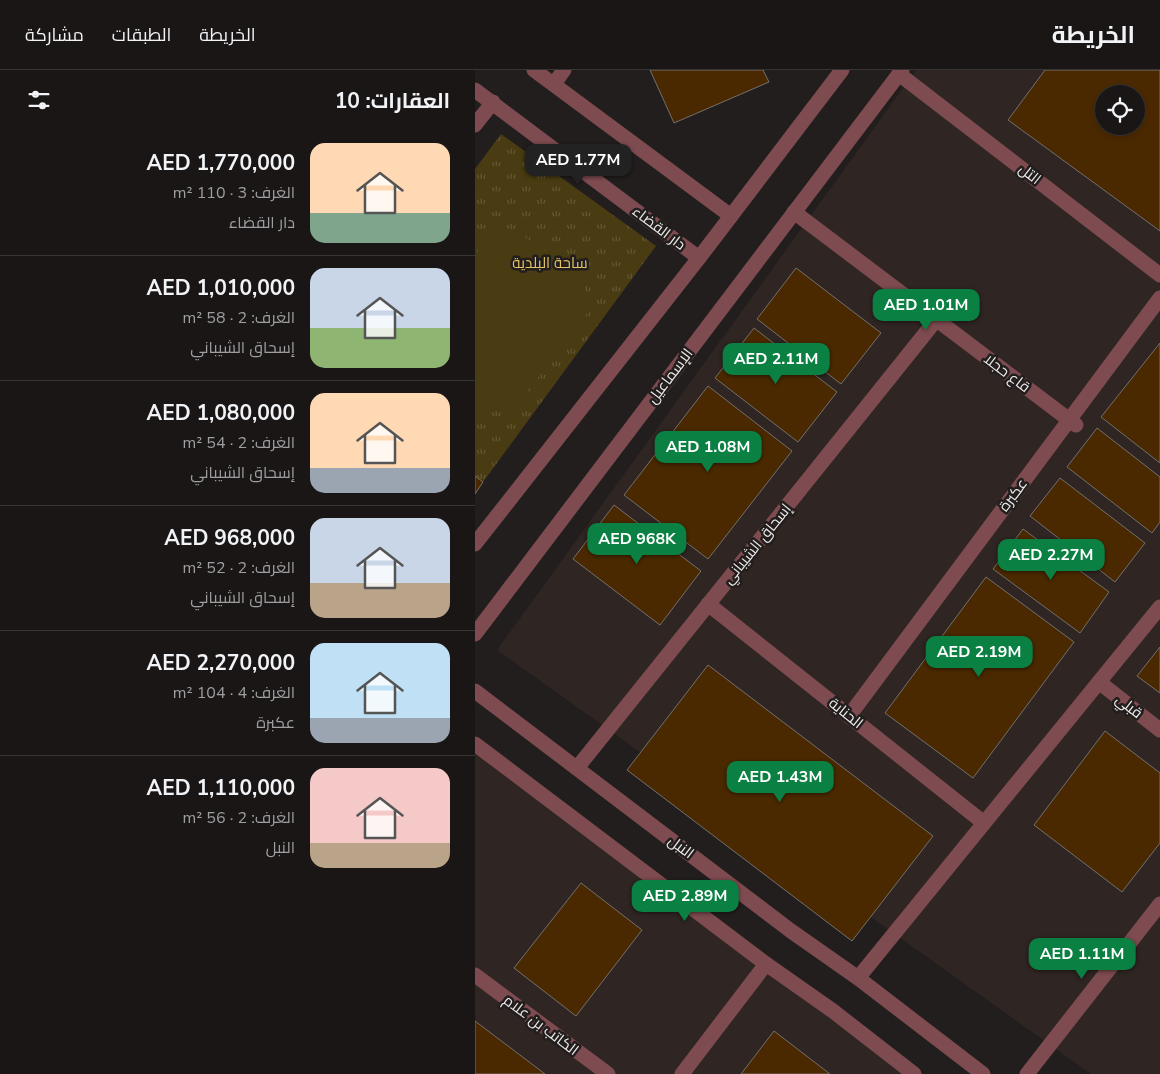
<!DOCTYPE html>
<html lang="ar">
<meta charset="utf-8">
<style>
:root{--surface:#1a1616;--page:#272323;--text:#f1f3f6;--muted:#9f9fa1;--line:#383535;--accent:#0b8043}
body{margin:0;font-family:"Nunito Sans",Cairo,sans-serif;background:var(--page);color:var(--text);direction:rtl;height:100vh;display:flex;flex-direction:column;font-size:19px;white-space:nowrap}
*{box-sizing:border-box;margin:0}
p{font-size:16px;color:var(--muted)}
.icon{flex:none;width:28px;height:28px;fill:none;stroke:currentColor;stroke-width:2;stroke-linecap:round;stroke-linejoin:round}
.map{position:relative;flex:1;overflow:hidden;direction:ltr}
.panel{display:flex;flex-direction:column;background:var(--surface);width:475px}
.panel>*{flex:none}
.controls{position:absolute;left:620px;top:15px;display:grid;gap:10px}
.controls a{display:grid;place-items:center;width:50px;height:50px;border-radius:50%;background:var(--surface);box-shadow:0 2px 8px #0003,0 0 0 1px var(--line);font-size:25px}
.price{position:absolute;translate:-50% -42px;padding:0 11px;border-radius:10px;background:var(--accent);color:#fff;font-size:16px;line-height:32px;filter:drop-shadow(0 1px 2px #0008)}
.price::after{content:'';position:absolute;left:50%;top:30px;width:15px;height:11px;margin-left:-8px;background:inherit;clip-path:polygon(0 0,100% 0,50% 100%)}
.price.current{background:#222;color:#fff}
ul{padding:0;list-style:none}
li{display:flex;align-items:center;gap:15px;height:125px;padding:0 25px}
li+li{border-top:1px solid var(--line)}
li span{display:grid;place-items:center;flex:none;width:140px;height:100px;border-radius:15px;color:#555}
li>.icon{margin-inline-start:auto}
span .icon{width:60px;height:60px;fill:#fffc;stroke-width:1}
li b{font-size:21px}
h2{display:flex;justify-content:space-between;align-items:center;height:60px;padding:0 25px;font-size:21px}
header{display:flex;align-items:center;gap:30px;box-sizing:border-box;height:70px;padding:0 25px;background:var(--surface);border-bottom:1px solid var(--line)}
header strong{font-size:24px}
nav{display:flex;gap:28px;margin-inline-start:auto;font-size:18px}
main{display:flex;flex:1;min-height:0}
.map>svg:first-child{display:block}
.built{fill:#2f2522;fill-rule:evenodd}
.park{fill:url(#park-tufts)}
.garden{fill:#493b12}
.building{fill:#4b2900;stroke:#73706d;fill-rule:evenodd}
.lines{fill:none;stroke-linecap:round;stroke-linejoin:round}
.minor{stroke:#7d4b50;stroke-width:15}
.labels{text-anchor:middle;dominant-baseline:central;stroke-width:5;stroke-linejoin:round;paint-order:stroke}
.street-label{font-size:15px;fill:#edebea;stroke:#221e1d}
.park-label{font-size:15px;fill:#e3c363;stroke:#221e1d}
</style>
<header>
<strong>الخريطة</strong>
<nav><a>الخريطة</a><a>الطبقات</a><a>مشاركة</a></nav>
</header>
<main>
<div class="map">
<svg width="685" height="1004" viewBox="0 0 685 1004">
<defs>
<pattern id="park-tufts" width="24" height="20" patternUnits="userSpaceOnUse" patternTransform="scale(1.25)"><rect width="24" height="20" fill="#493b12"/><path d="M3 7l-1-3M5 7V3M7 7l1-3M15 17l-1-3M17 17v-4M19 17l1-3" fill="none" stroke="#645835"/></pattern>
</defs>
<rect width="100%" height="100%" fill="#221e1d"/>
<!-- built -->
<g class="built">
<path d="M441 0H685V1004H616L22 580ZM629 24H661V56H629Z"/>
<path d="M0 674 446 1004H0Z"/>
</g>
<!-- park -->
<path class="park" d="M26 64 181 176 8 412 0 406V99Z"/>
<!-- garden -->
<g class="garden">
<path d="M42 162 108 206 113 242 38 340 0 312V185L16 165Z"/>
<path d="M0 323 11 331 0 348Z"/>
</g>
<!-- building -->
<g class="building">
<path d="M175 0H288L294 12 199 53Z"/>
<path d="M570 0H685V161L533 50ZM629 24H661V56H629Z"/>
<path d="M321 198 406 263 366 314 282 249Z"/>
<path d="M279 258 362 322 323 372 240 308Z"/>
<path d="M685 273V393L626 347Z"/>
<path d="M233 316 317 381 233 489 149 425Z"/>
<path d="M622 358 685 407V452L677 463 592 397Z"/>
<path d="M0 406 8 412 0 424Z"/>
<path d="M585 408 670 473 640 512 555 446Z"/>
<path d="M139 435 226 501 185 555 98 489Z"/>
<path d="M548 459 634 522 605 563 518 499Z"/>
<path d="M511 507 599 572 498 708 410 643Z"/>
<path d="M685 577V623L662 606Z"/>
<path d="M233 595 458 766 377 871 152 700Z"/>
<path d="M630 661 685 703V773L647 822 559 755Z"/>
<path d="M106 813 167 860 101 946 39 898Z"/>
<path d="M0 951 70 1004H0Z"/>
<path d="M299 961 355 1004H266Z"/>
</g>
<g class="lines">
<!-- minor -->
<g class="minor">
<path d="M59 0 256 146"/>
<path d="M424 4 685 205"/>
<path d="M79 14 89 0"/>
<path d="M0 20 224 188"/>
<path d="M0 55 18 32"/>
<path d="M319 142 601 355"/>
<path d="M0 474 224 188 367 0"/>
<path d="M233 534 509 753"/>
<path d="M0 564 427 0"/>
<path d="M624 612 685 660"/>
<path d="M0 621 316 861 383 908 508 1004"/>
<path d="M374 646 685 228"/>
<path d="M0 674 291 894 358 941 439 1004"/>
<path d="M102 698 461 250"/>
<path d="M0 905 133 1004"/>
<path d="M383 908 685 537"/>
<path d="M207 1004 291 894"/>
<path d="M552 1004 685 834"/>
</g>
</g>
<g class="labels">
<!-- street labels -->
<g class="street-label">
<text transform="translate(555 104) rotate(38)">التل</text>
<text transform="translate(184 158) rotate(37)">دار القضاء</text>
<text transform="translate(532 303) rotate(37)">قاع حجلا</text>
<text transform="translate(195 306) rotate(-53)">الإسماعيل</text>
<text transform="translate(538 425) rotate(-53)">عكبرة</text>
<text transform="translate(282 474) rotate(-51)">إسحاق الشيباني</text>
<text transform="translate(654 636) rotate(38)">قبلي</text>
<text transform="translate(371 643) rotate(39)">الحناية</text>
<text transform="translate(206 777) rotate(37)">النبل</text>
<text transform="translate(66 955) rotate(37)">الكاتب بن علام</text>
</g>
<!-- park labels -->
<g class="park-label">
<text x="75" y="193">ساحة البلدية</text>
</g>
</g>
</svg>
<div class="controls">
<a><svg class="icon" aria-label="locate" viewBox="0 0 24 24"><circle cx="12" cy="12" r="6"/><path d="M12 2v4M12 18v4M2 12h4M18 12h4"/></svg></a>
</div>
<b class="price current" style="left:103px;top:116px">AED 1.77M</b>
<b class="price" style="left:451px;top:261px">AED 1.01M</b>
<b class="price" style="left:301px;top:315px">AED 2.11M</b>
<b class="price" style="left:233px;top:403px">AED 1.08M</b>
<b class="price" style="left:162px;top:495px">AED 968K</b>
<b class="price" style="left:576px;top:511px">AED 2.27M</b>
<b class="price" style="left:504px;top:608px">AED 2.19M</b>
<b class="price" style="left:305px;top:733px">AED 1.43M</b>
<b class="price" style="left:210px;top:852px">AED 2.89M</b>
<b class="price" style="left:607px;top:910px">AED 1.11M</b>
</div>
<section class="panel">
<h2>العقارات: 10<svg class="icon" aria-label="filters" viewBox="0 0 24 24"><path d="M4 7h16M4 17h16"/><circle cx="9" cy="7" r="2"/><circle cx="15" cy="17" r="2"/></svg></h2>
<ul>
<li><span style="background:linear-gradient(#ffd9b3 70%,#7fa58c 0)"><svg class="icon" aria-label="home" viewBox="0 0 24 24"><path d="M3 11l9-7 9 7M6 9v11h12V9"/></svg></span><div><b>AED 1,770,000</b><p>الغرف: 3 · 110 m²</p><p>دار القضاء</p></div></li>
<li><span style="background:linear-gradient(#c9d6e8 60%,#8fb573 0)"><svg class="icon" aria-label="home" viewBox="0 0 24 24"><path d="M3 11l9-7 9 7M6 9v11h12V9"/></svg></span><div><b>AED 1,010,000</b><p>الغرف: 2 · 58 m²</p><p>إسحاق الشيباني</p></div></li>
<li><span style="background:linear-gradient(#ffd9b3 75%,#9aa5b1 0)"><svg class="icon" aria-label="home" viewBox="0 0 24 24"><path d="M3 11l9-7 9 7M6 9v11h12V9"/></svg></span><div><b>AED 1,080,000</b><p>الغرف: 2 · 54 m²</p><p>إسحاق الشيباني</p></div></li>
<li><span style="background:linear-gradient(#c9d6e8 65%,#b9a48a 0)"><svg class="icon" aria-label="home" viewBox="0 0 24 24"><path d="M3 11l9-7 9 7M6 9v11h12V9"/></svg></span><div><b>AED 968,000</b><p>الغرف: 2 · 52 m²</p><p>إسحاق الشيباني</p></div></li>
<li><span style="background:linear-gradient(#bfe0f5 75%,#9aa5b1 0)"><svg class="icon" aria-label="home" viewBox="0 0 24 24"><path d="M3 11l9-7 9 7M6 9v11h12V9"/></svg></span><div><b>AED 2,270,000</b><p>الغرف: 4 · 104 m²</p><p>عكبرة</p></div></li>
<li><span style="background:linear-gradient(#f6c9c9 75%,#b9a48a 0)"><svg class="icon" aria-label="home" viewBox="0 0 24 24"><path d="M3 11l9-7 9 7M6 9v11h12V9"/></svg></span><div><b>AED 1,110,000</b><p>الغرف: 2 · 56 m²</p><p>النبل</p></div></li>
</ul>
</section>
</main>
